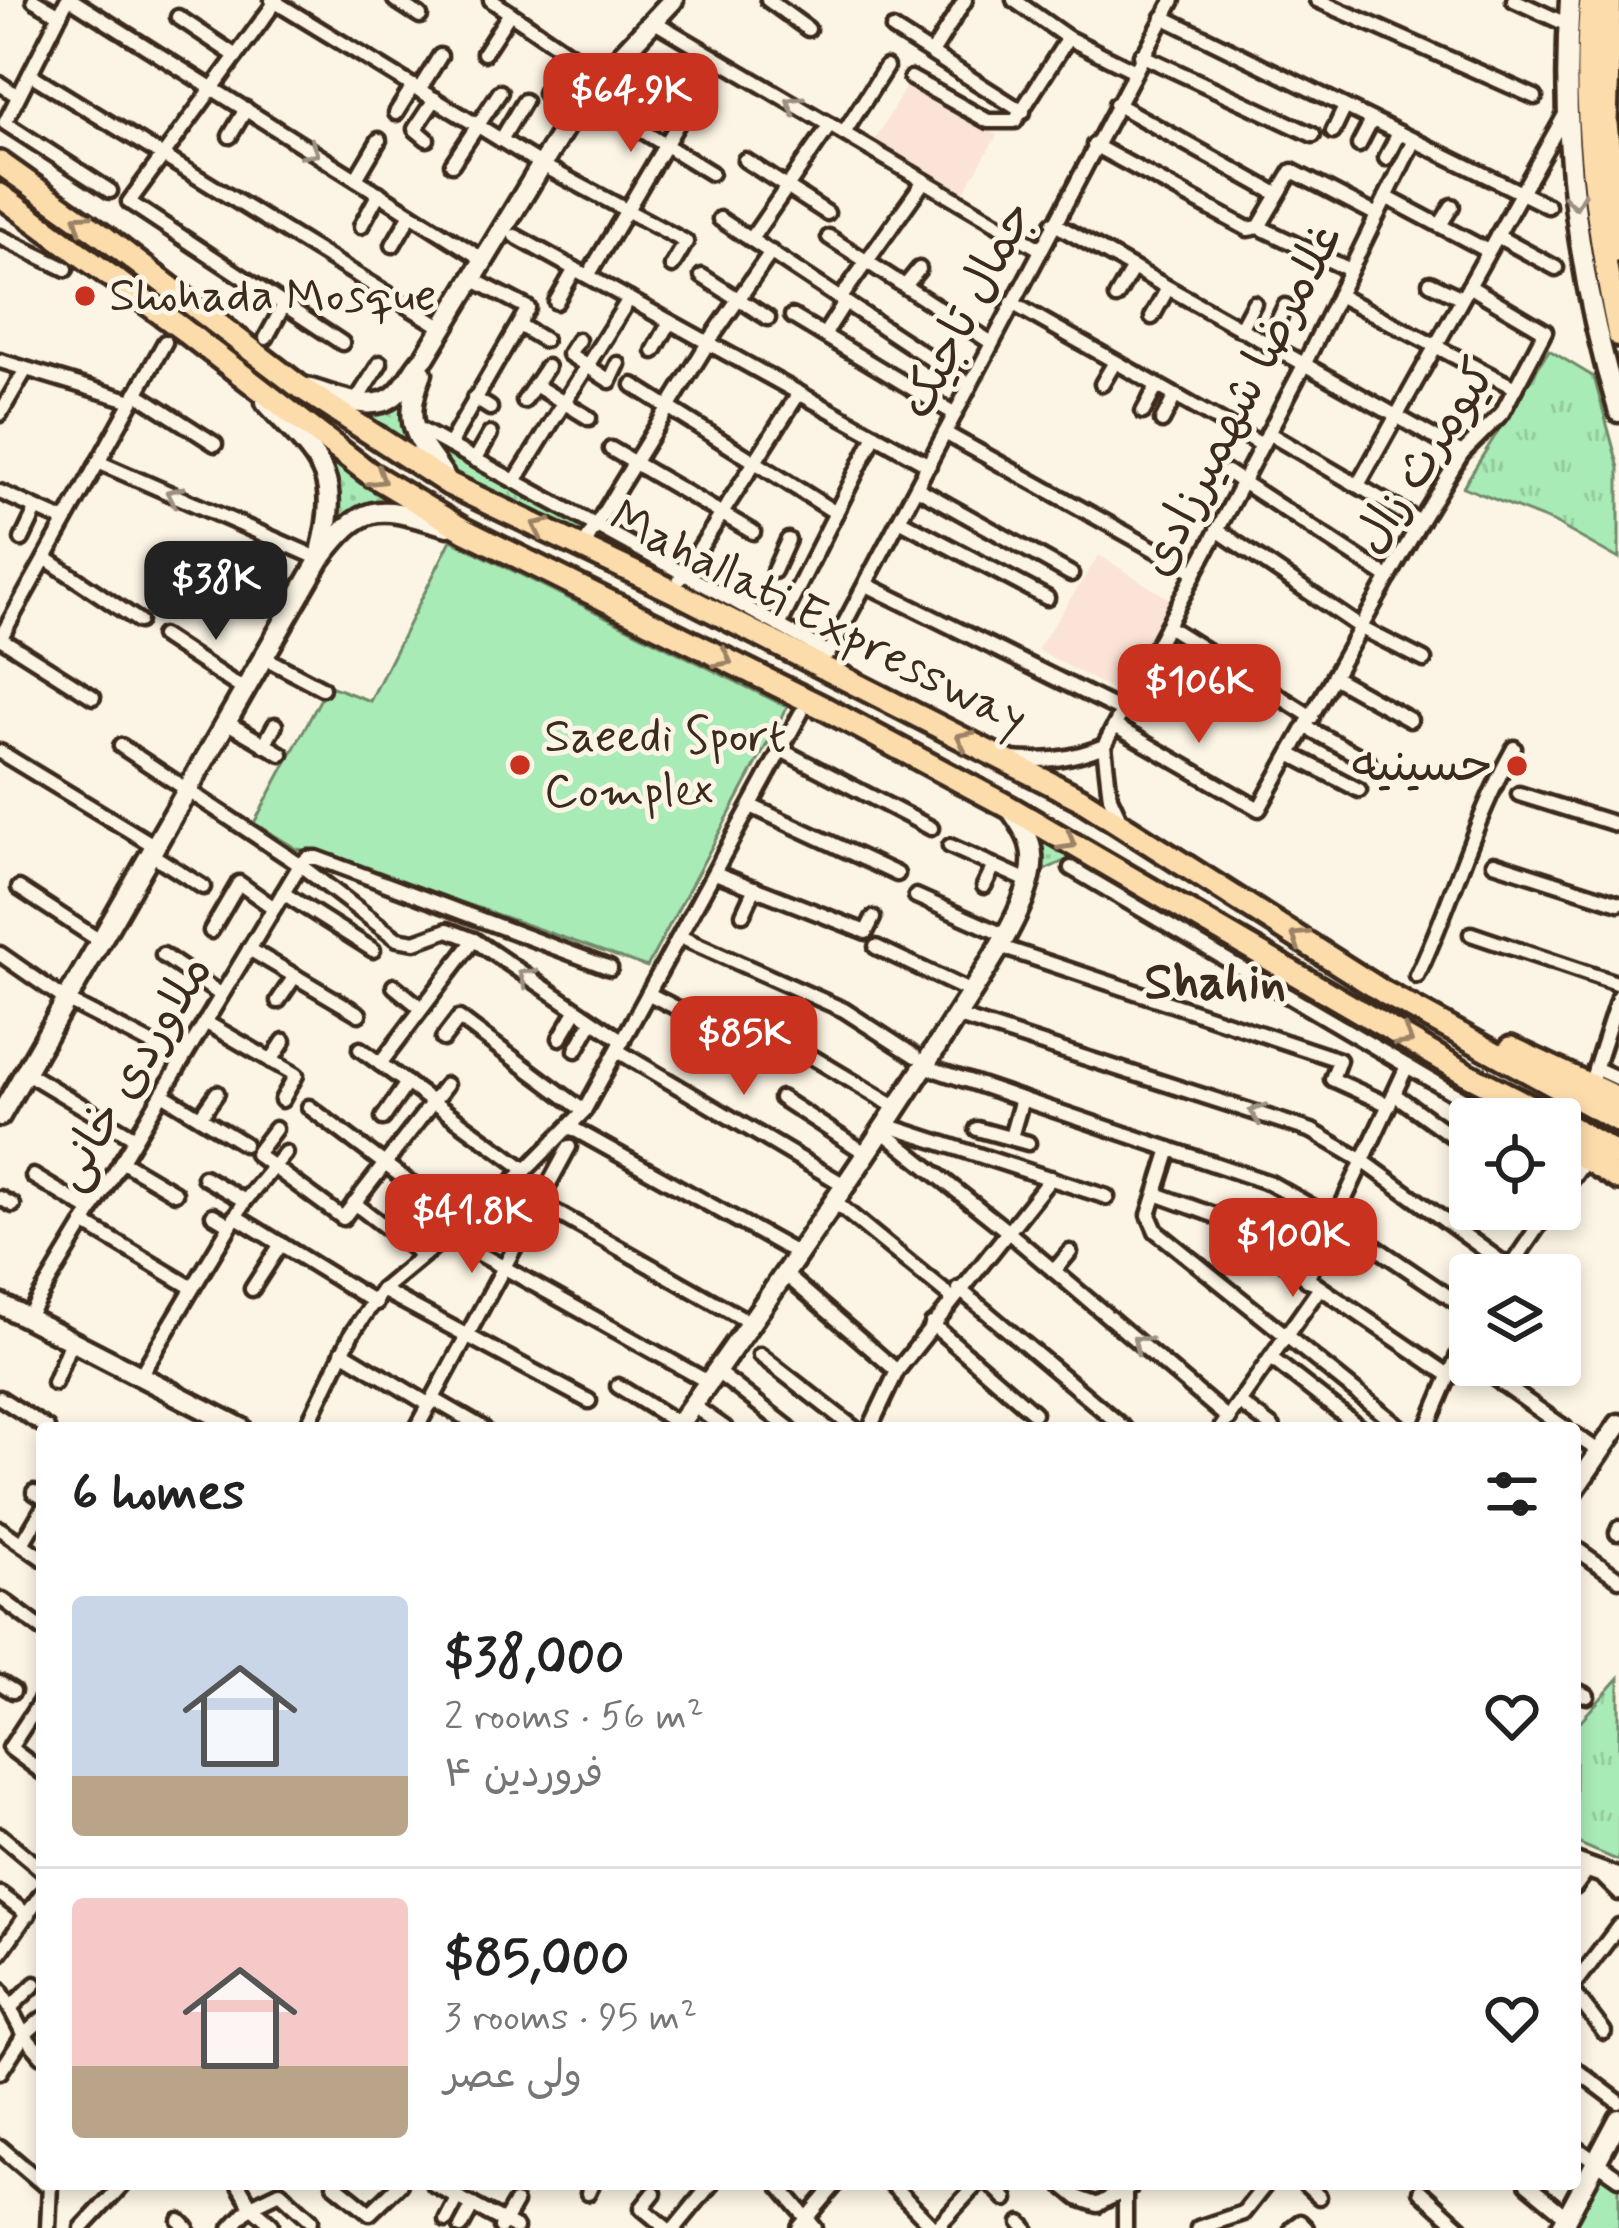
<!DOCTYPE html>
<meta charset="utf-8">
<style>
:root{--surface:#fff;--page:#f2f2f2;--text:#222;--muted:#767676;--line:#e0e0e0;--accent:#c8321e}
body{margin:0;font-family:Mynerve,"Playpen Sans Arabic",sans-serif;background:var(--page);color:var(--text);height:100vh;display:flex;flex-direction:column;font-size:45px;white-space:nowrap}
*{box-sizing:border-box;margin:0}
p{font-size:39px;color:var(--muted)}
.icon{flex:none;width:66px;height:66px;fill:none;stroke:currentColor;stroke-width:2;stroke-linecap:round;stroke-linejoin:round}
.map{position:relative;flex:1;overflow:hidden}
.panel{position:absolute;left:36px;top:1422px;width:1545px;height:768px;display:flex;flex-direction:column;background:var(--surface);border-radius:12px;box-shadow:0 6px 18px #0003}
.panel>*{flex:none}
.fabs{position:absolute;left:1449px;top:1098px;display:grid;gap:24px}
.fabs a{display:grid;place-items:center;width:132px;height:132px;border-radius:12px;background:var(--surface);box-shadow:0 6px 18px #0003;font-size:60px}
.price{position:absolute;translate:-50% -102px;padding:0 27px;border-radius:24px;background:var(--accent);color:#fff;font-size:39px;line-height:78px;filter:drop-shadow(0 3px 6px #0008)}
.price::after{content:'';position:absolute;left:50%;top:72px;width:36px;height:27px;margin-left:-18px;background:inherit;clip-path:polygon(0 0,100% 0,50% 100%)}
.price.selected{background:#222;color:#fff}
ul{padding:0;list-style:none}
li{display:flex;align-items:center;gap:36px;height:300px;padding:0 36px}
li+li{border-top:3px solid var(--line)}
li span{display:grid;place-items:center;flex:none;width:336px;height:240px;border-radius:12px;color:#555}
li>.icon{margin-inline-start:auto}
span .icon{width:144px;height:144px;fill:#fffc;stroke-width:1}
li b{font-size:51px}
h2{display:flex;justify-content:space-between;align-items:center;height:144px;padding:0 36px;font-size:51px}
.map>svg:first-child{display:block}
.built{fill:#fbe4d7}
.grass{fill:url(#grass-dots);stroke:#728a6a;stroke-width:3}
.park{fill:url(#park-tufts);stroke:#728a6a;stroke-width:3}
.pitch{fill:#a8ebb6;stroke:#728a6a;stroke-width:3}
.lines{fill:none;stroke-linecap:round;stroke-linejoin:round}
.minor-casing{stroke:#3b2a1e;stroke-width:21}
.secondary-casing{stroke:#3b2a1e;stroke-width:27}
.trunk-casing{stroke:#3b2a1e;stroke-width:30}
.minor{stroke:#fcf5e5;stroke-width:12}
.secondary{stroke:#fcf5e5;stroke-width:18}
.trunk{stroke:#fddcac;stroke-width:21}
.oneway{stroke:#9c9082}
.oneway2{stroke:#9c8365}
.poi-dot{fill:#c8321e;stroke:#fcf5e5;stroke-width:4.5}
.labels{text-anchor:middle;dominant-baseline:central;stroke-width:10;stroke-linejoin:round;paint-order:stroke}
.poi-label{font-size:48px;fill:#3b2a1e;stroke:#fcf5e5;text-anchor:start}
.street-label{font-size:48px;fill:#3b2a1e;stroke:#fcf5e5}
.neighbourhood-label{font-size:51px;font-weight:bold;fill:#3b2a1e;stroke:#fcf5e5}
</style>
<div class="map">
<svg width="1619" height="2228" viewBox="0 0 1619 2228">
<defs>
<pattern id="grass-dots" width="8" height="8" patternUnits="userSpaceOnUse" patternTransform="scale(3)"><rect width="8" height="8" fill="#a8ebb6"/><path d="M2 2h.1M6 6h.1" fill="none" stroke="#92ca9c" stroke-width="1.8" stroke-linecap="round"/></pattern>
<pattern id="park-tufts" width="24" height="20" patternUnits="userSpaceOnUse" patternTransform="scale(3)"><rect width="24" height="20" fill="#a8ebb6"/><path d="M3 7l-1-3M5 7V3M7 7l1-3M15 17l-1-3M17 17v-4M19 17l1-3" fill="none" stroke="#92ca9c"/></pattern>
</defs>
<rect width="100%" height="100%" fill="#fcf5e5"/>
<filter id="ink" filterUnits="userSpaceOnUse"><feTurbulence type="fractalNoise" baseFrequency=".00833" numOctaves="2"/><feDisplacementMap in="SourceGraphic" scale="24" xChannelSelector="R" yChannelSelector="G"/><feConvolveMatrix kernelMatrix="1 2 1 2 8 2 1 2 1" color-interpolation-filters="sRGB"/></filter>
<g filter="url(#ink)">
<!-- built -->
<g class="built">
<path d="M908 83 997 135 964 192 875 140Z"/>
<path d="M1099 555 1171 600 1123 695 1037 650Z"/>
</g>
<!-- grass -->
<g class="grass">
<path d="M406 396 405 424 422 459 386 426 344 408Z"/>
<path d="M303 438 413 510 400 507 326 546 335 517V476Z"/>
<path d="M1034 833 1077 855 1036 874Z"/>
</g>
<!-- park -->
<g class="park">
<path d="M1549 350 1594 377 1619 468V559L1553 522 1463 487Z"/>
<path d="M427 440 772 627 768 634 443 467Z"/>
<path d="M1619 1678V1861L1575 1842V1727Z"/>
<path d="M1598 2169 1619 2181V2228H1574L1573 2220Z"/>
</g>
<!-- pitch -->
<path class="pitch" d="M451 540 787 707 647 967 319 852 297 849 254 823 328 685 370 701Z"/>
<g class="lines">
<!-- minor casing -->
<g class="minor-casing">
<g id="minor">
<path d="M34 0 60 15"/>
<path d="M67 0 5 123 110 191"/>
<path d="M72 0 484 260"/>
<path d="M272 0 542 165 686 242 672 266"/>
<path d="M277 0 129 202 342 343"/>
<path d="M395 0 420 16"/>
<path d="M491 0 602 76"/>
<path d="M768 0 808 29"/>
<path d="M1014 0 1068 38 1133 70"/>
<path d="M1317 0 1535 97"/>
<path d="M1514 0 1568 25"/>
<path d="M178 17 236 56"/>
<path d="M1163 17 1548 206"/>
<path d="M653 21 1040 249"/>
<path d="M893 29 1023 112"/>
<path d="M484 53 510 13"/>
<path d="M932 53 965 0"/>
<path d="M1141 55 1313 135"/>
<path d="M30 74 443 328"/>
<path d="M911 78 988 121H1015L1068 38"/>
<path d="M0 84 18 96"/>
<path d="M419 90 440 56"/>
<path d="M545 93 567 53"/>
<path d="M584 95 711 173"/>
<path d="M1116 104 1277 194"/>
<path d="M396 113 413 86"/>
<path d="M1333 132 1345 107"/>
<path d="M844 133 886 67"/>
<path d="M230 136 246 109"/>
<path d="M427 139 415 129 435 99"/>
<path d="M501 140 524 101"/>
<path d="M1094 145 1248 229 1259 227 1292 171 1377 215"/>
<path d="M1359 145 1372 120"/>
<path d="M1386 158 1399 133"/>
<path d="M745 160 827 213"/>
<path d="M452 164 500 92"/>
<path d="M356 179 379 140"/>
<path d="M1386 197 1488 251"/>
<path d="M720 219 970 385"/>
<path d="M1053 223 1462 453"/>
<path d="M1440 225 1452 206"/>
<path d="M361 226 379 193"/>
<path d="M1259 227 1350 270"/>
<path d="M515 236 929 465"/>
<path d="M1497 236 1556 268"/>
<path d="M0 237 66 269"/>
<path d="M829 237 992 343"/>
<path d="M751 239 830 125"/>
<path d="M393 245 411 214"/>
<path d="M588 276 716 59"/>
<path d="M702 276 768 318"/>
<path d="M1430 283 1462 298"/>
<path d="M905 286 919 269"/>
<path d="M1338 295 1515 388"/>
<path d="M1116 297 1133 268"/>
<path d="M840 299 924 181"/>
<path d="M556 302 575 269"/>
<path d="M1012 303 1262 445"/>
<path d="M792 316 955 414"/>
<path d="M1152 317 1168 288"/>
<path d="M519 325 544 340"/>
<path d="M1240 329 1254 303"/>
<path d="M824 335 845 302"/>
<path d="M266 338 284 305"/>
<path d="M578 340 569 354 610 381 618 364"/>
<path d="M1267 344 1285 306"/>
<path d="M654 351 670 322"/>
<path d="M0 361 132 401"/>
<path d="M1102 384 1115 362"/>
<path d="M535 385 589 418"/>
<path d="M633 385 836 513"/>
<path d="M136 393 215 444"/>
<path d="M474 398 490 408"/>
<path d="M356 401 380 363"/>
<path d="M524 401 547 367"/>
<path d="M1143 412 1157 386"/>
<path d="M0 414 25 371"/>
<path d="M1162 421 1175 396"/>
<path d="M414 426 829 653 1173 0"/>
<path d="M945 433 1195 572"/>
<path d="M1268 433 1420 522"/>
<path d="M449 445 528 308 472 279"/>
<path d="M611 449 753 532"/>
<path d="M475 460 490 434"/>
<path d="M98 462 320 559"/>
<path d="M1227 472 1389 578"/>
<path d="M515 481 629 299"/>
<path d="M1358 485 1567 111"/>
<path d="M917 488 1071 574"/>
<path d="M0 492 65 521"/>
<path d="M901 521 1047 598"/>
<path d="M1217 530 1363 629 1424 660"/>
<path d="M22 539 36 510"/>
<path d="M582 548 708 343 771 252"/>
<path d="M45 558 139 621"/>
<path d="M774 571 788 540"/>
<path d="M680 579 799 393"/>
<path d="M867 585 1122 711"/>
<path d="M779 626 875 435"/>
<path d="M1167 626 1312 717"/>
<path d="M162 636 244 690"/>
<path d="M0 638 93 697"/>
<path d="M0 639 165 342"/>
<path d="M263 657 322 688"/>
<path d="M1335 678 1410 720"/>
<path d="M226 722 281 754"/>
<path d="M1115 726 1259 809 1420 522 1462 453 1502 413 1545 331 1469 286"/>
<path d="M1306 727 1368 761"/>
<path d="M264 745 275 725"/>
<path d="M121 746 300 865 397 939 415 942 448 930 474 940 623 1041"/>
<path d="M781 750 931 828"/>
<path d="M0 752 155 846"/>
<path d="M1290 754 1359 790"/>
<path d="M1012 759C1046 762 1072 759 1104 746"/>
<path d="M1519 794 1619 825"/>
<path d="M751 806 897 874"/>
<path d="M1122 823 1110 797 1104 746 1304 365 1414 140"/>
<path d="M950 846 1030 882"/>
<path d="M151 854 203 887"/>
<path d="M1494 863 1619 903"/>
<path d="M300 865 308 858H317L610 968"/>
<path d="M1071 868 1497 1119"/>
<path d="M715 873 866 932 873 918"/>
<path d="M984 886 994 866"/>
<path d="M19 888 100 941"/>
<path d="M283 893 373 950"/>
<path d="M916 896 1004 935"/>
<path d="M743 914 755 888"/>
<path d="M211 931 239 883 274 908"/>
<path d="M1471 934 1619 984"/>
<path d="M680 937 844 1010 915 1056"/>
<path d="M998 946 1339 1060 1332 1079 1389 1105"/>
<path d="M876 947 971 992"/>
<path d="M249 949 359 1014"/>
<path d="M0 954 66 1000 182 1060"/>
<path d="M163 955 221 995"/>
<path d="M1417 976C1453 901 1473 821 1514 748"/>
<path d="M394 986 421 1008"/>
<path d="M649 994 787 1064"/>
<path d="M278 1001 295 976"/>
<path d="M956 1016 1312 1131 1363 1161 1510 1268"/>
<path d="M205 1022 296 1075 282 1100"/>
<path d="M560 1038 576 1011"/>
<path d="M443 1039 459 1018 584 1111"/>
<path d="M797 1048 897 1108"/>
<path d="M360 1049 526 1170"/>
<path d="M576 1050 592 1022"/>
<path d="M618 1051 846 1186"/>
<path d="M271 1061 284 1041"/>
<path d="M380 1064 474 940"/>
<path d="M924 1066 1270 1183 1335 1220 1470 1311"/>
<path d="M1595 1068 1619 1079"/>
<path d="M25 1072 135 1138"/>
<path d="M1590 1085 1619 995"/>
<path d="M162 1094 244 1144"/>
<path d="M1394 1094 1470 1149"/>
<path d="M781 1098 867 1154"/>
<path d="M309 1107 462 1222"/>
<path d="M200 1117 217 1093"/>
<path d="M383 1118 407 1083"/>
<path d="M886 1125 1107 1197"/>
<path d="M570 1127 800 1255"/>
<path d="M275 1129 256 1154 343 1218 446 1085"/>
<path d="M977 1129 1028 1143"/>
<path d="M882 1131 1007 1231 1229 1419"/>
<path d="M1011 1137 1022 1099"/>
<path d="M1170 1149 1149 1215 1156 1231 1401 1428"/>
<path d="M1560 1156 1580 1168"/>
<path d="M121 1161 175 1193"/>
<path d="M33 1176 91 1211"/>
<path d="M204 1177 245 1201"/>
<path d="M508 1185 751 1323"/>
<path d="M1156 1194 1214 1215 1447 1374"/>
<path d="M1560 1196 1580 1168"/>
<path d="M0 1198 13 1205"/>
<path d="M354 1203 422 1255"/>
<path d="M836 1203 952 1298"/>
<path d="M213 1215 230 1225"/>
<path d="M235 1216 376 1303"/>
<path d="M84 1223 191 1287"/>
<path d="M446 1235 708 1382"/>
<path d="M1054 1271 1070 1252"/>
<path d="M786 1275 897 1371"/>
<path d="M1505 1275 1550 1209"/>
<path d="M1307 1280 1407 1066"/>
<path d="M252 1289 281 1244"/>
<path d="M959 1289 1124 1428"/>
<path d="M382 1290 589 1401"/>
<path d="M27 1318 300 865"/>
<path d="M932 1324 1034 1413"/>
<path d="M342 1352 430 1405"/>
<path d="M760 1355 854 1428"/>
<path d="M1271 1358 1359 1427"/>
<path d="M1476 1365 1565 1428"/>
<path d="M716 1371 789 1428"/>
<path d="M140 1376 245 1201 285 1153"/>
<path d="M54 1383 71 1341"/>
<path d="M1502 1384 1516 1365"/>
<path d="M618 1386 679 1424"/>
<path d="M0 1398 47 1428"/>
<path d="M433 1399 483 1428"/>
<path d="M1240 1403 1273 1428"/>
<path d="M692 1405 725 1428"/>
<path d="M306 1428 352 1333 382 1290 526 1170 584 1111 801 713"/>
<path d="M417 1428 569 1147"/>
<path d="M870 1428 897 1371 1051 1178"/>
<path d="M1221 1428 1319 1289"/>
<path d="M1427 1428 1470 1327"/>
<path d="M1575 1435 1600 1452"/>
<path d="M34 1492 42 1497"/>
<path d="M0 1529 42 1558"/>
<path d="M1617 1533 1619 1528"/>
<path d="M22 1544 42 1510"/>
<path d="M1575 1548 1619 1579"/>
<path d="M3 1600 42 1629"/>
<path d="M0 1683 13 1691"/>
<path d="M1575 1690 1587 1696"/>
<path d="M42 1699 10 1748 42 1772"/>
<path d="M0 1835 42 1870"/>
<path d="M1602 1876 1619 1893"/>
<path d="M1575 1887 1589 1868"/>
<path d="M0 1894 28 1915"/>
<path d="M0 1953 42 1893"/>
<path d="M1575 1984 1619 1926"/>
<path d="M0 1989 24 2035 42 2056"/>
<path d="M1575 1994 1604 2032"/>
<path d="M10 2008 35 1984"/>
<path d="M1575 2069 1619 2102"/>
<path d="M0 2072 24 2035 42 2019"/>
<path d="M0 2147 42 2183"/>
<path d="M1575 2147 1619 2178"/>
<path d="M238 2184 251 2206 271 2224"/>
<path d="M334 2184 370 2213 400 2184"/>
<path d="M433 2184 516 2228"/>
<path d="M778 2184 815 2228"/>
<path d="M891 2184 934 2228"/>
<path d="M991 2184 1006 2199"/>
<path d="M1061 2184 1078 2198 1098 2205C1110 2195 1123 2196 1134 2184"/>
<path d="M1305 2184 1319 2197"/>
<path d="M1527 2184 1567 2217"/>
<path d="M1125 2191V2228"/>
<path d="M1420 2191 1461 2228"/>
<path d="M588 2193 592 2184"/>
<path d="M654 2193 642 2208 666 2228"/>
<path d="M446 2220 458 2197"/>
<path d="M180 2221 187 2228"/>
<path d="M1021 2223 1026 2228"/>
<path d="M461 2227 473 2205"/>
<path d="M501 2227 515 2203"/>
<path d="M48 2228 50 2184"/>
<path d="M82 2228 123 2184"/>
<path d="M231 2228 251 2206 280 2192 311 2220"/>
<path d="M675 2228 711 2184"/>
<path d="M799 2228 836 2184"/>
<path d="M936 2228 977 2184"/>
<path d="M1198 2228 1243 2213 1266 2184"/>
<path d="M1292 2228 1300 2222 1306 2228"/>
</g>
</g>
<!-- secondary casing -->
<g class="secondary-casing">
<g id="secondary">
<path d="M1570 0C1560 138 1578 280 1619 412"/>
<path d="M422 373C400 428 418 436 448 482"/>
<path d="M307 388C332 395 371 414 394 396 408 385 413 368 425 357L584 95 673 0"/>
<path d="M266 402C316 458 342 468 322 548"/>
<path d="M0 1116 320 559C366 498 379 507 448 526"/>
<path d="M0 1304 241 1428"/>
<path d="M676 1428C769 1298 860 1167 946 1032 972 990 1019 925 1030 878 1037 850 1028 834 1012 811"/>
<path d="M1575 1488 1619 1424"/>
<path d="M1575 1863 1619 1879"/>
<path d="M1561 2228 1619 2119"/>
</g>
</g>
<!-- trunk casing -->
<g class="trunk-casing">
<g id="trunk">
<path d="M1591 0C1581 112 1596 225 1619 335"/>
<path d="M1610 0 1606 123 1619 251"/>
<path d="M0 163 103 236 297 385 449 484 675 592 1079 798 1385 993 1619 1121"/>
<path d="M0 195 181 328 369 473 464 530 824 708 1009 807 1467 1074 1555 1119"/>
<path d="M1511 1048 1619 1099"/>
<path d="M1560 1121 1619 1155"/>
<path d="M1560 1143 1619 1179"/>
</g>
</g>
<!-- minor -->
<use href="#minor" class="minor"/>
<!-- secondary -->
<use href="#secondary" class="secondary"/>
<!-- trunk -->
<use href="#trunk" class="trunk"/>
</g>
<!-- one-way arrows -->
<defs><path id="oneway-chevron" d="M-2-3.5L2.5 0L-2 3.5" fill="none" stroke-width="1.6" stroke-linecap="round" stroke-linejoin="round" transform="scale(3)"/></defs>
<g class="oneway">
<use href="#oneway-chevron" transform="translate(794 104) rotate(-150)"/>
<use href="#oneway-chevron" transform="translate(311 151) rotate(32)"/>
<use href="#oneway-chevron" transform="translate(1575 201) rotate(83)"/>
<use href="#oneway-chevron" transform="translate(174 495) rotate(-156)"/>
<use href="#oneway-chevron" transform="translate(526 976) rotate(-145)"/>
<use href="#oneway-chevron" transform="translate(1257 1113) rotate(-162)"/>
<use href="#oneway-chevron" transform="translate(1140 1343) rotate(-140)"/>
</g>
<g class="oneway2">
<use href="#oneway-chevron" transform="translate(81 221) rotate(-145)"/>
<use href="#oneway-chevron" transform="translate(378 478) rotate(32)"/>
<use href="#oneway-chevron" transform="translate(540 527) rotate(-154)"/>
<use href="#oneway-chevron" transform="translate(724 659) rotate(27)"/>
<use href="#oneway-chevron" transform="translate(964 739) rotate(-153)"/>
<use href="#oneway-chevron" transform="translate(1068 842) rotate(30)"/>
<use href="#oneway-chevron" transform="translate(1299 938) rotate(-147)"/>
<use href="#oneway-chevron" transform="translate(1405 1038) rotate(30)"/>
</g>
</g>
<!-- markers -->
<g class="poi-dot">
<circle cx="85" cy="296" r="12"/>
<circle cx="520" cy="765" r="12"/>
<circle cx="1517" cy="766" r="12"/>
</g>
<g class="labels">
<!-- poi labels -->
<g class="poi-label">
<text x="109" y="296">Shohada Mosque</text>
<text x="544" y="737">Saeedi Sport<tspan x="544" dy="55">Complex</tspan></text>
<text x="1493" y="766" text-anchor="end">حسینیه</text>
</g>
<!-- street labels -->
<g class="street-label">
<text transform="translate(968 310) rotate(-63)">جمال تاجیک</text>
<text transform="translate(1242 400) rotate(-63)">غلامرضا شهمیرزادی</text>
<text transform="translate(1426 457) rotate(-57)">کیومرث زال</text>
<text transform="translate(818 619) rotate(27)">Mahallati Expressway</text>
<text transform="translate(133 1073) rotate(-59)">ملاوردی خانی</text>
</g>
<!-- neighbourhood labels -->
<g class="neighbourhood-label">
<text x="1215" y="984">Shahin</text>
</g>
</g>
</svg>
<div class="fabs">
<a><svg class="icon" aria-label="locate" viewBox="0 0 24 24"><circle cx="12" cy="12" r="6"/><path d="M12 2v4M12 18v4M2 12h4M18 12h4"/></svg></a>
<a><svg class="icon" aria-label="layers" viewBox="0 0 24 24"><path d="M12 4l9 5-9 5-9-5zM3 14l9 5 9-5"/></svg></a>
</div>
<b class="price" style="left:631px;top:155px">$64.9K</b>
<b class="price selected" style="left:216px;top:643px">$38K</b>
<b class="price" style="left:1199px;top:746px">$106K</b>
<b class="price" style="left:744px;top:1098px">$85K</b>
<b class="price" style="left:472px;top:1276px">$41.8K</b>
<b class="price" style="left:1293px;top:1300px">$100K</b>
<section class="panel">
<h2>6 homes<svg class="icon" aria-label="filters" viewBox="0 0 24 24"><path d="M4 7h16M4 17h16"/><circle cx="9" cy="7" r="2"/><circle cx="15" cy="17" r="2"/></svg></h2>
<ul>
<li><span style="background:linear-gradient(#c9d6e8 75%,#b9a48a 0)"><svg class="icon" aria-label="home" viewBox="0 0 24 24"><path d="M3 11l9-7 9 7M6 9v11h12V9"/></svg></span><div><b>$38,000</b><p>2 rooms · 56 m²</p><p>فروردین ۴</p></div><svg class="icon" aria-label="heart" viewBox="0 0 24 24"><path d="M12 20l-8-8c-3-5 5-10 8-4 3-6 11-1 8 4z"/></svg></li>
<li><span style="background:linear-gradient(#f6c9c9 70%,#b9a48a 0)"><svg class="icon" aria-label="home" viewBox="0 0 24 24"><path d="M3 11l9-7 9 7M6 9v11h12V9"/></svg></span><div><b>$85,000</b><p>3 rooms · 95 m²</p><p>ولی عصر</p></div><svg class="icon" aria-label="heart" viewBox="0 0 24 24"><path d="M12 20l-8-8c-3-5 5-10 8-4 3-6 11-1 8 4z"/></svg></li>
</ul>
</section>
</div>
